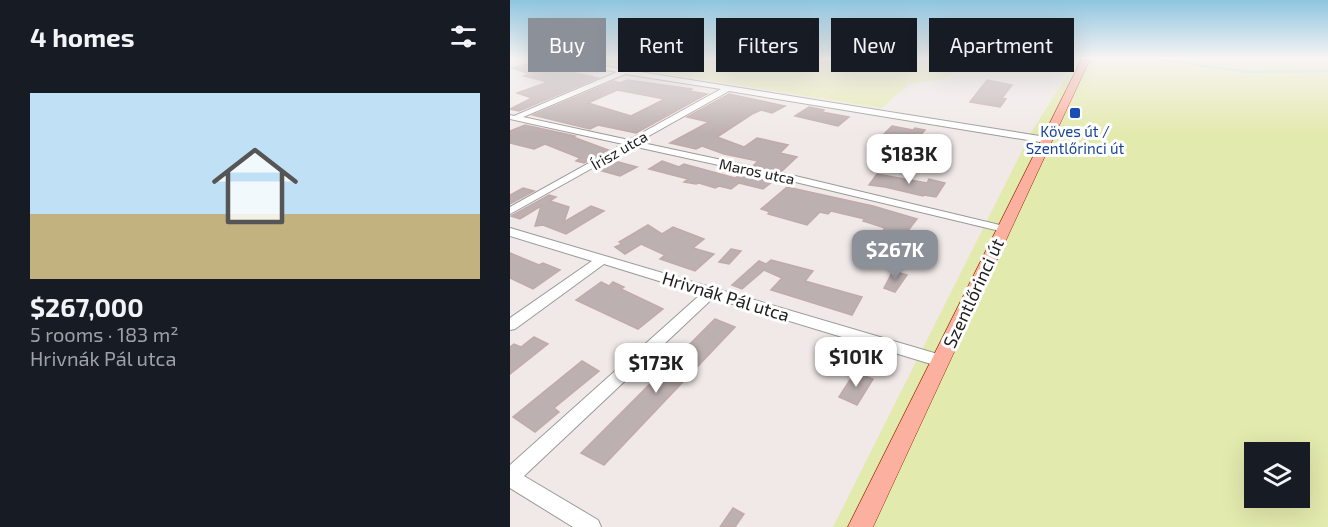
<!DOCTYPE html>
<meta charset="utf-8">
<style>
:root{--surface:#171b24;--page:#242831;--text:#f1f3f6;--muted:#9ea1a6;--accent:#8c9099}
body{margin:0;font-family:"Exo 2",sans-serif;background:var(--page);color:var(--text);height:100vh;display:flex;flex-direction:column;font-size:22px;white-space:nowrap}
*{box-sizing:border-box;margin:0}
p{font-size:20px;color:var(--muted)}
.icon{flex:none;width:33px;height:33px;fill:none;stroke:currentColor;stroke-width:2;stroke-linecap:round;stroke-linejoin:round}
.map{position:relative;flex:1;overflow:hidden}
.side{display:flex;flex-direction:column;background:var(--surface);width:510px}
.side>*{flex:none}
.hud{position:absolute;left:18px;top:18px;width:570px;height:54px;display:flex;gap:12px}
.tools{position:absolute;left:734px;top:442px;display:grid;gap:12px}
.tools a{display:grid;place-items:center;width:66px;height:66px;border-radius:0px;background:var(--surface);box-shadow:0 6px 24px #0002;font-size:30px}
.price{position:absolute;translate:-50% -51px;padding:0 14px;border-radius:12px;background:#fff;color:#222;font-size:20px;line-height:39px;filter:drop-shadow(0 2px 3px #0008)}
.price::after{content:'';position:absolute;left:50%;top:36px;width:18px;height:14px;margin-left:-9px;background:inherit;clip-path:polygon(0 0,100% 0,50% 100%)}
.price.active{background:var(--accent);color:#fff}
ul{padding:0;list-style:none}
li{display:grid;align-content:center;gap:12px;height:318px;padding:0 30px}
li span{display:grid;place-items:center;height:186px;border-radius:0px;color:#555}
li>.icon{margin-inline-start:auto}
span .icon{width:108px;height:108px;fill:#fffc;stroke-width:1}
li b{font-size:26px}
h2{display:flex;justify-content:space-between;align-items:center;height:72px;padding:0 30px;font-size:26px}
.chip{padding:0 21px;border-radius:0px;background:var(--surface);box-shadow:0 6px 24px #0002;font-size:21px;line-height:54px}
.chip.active{background:var(--accent);color:#fff}
main{display:flex;flex:1;min-height:0}
.map>svg:first-child{display:block}
.grass{fill:#e3eaad;fill-rule:evenodd}
.lines{fill:none;stroke-linecap:round;stroke-linejoin:round}
.stream{stroke:#a7ded4;stroke-width:2}
.building{fill:#bdb0b0;stroke:#c2aaa9;stroke-width:1.5;fill-rule:evenodd}
.minor-casing{stroke:#9a9a9a;stroke-width:2}
.major-casing{stroke:#9c2a00;stroke-width:1}
.minor{fill:#fff;fill-rule:evenodd}
.major{fill:#fcb0a0;fill-rule:evenodd}
.transit-dot{fill:#1a4fb4;stroke:#fff;stroke-width:2}
.labels{text-anchor:middle;dominant-baseline:central;stroke-width:6;stroke-linejoin:round;paint-order:stroke}
.far-transit-label{font-size:15px;fill:#164399;stroke:#fff}
.far-street-label{font-size:15px;fill:#202020;stroke:#fff}
.street-label{font-size:18px;fill:#202020;stroke:#fff}
</style>
<main>
<section class="side">
<h2>4 homes<svg class="icon" aria-label="filters" viewBox="0 0 24 24"><path d="M4 7h16M4 17h16"/><circle cx="9" cy="7" r="2"/><circle cx="15" cy="17" r="2"/></svg></h2>
<ul>
<li><span style="background:linear-gradient(#bfe0f5 65%,#c2b280 0)"><svg class="icon" aria-label="home" viewBox="0 0 24 24"><path d="M3 11l9-7 9 7M6 9v11h12V9"/></svg></span><div><b>$267,000</b><p>5 rooms · 183 m²</p><p>Hrivnák Pál utca</p></div></li>
</ul>
</section>
<div class="map">
<svg width="818" height="527" viewBox="0 0 818 527">
<rect width="100%" height="100%" fill="#f0e9e7"/>
<!-- grass -->
<g class="grass">
<path d="M62 59H488L484 63 490 65 484 73 451 68 434 79 399 84 372 108Z"/>
<path d="M567 59H818V527H323L521 133ZM744 453H789V498H744Z"/>
</g>
<g class="lines">
<!-- stream -->
<path class="stream" d="M646 59 738 72 818 71"/>
</g>
<!-- building -->
<g class="building">
<path d="M20 63 46 69 88 78 9 111 0 109 22 98 7 93 38 82 14 76 20 74 2 68Z"/>
<path d="M117 80 182 89 179 91 197 94 126 133 88 125 80 129 23 115 104 81 110 83ZM107 90 155 99 121 116 78 103Z"/>
<path d="M477 80 502 85 492 98 496 99 490 107 460 102Z"/>
<path d="M219 94 275 106 262 113 251 110 242 114 207 137 234 147 247 138 278 145 270 153 287 157 272 171 244 165 248 161 214 154 192 146 186 149 160 143 199 122 177 117Z"/>
<path d="M299 107 314 110 312 112 339 117 328 126 285 116Z"/>
<path d="M15 125 65 136 63 137 98 150 74 163 66 161 70 158 35 144 24 149 0 143V131Z"/>
<path d="M382 126 403 130 405 128 415 130 404 143 372 136Z"/>
<path d="M101 160 127 167 110 176 85 169Z"/>
<path d="M152 161 169 167 174 164 225 178 231 174 255 180V178L262 179 259 181 262 182 253 189 229 183 221 189 209 186 205 188 189 183 186 184 174 182 178 179 139 169Z"/>
<path d="M367 174 417 183 419 179 435 183 426 197 414 195 413 196 375 187 359 185Z"/>
<path d="M277 187 363 206 407 219 387 245 366 239 375 228 353 221 355 219 321 211 318 214 310 212 297 225 258 214 260 212 251 209Z"/>
<path d="M13 188 24 191 0 204V195Z"/>
<path d="M39 195 46 197 40 201 59 207 54 222 81 206 94 211 56 234 33 225 25 226 31 206 10 219 1 216Z"/>
<path d="M138 225 152 234 163 227 194 239 183 248 204 254 185 271 150 259 155 255 131 244 115 254 105 247 112 244 109 242Z"/>
<path d="M221 249 231 251 219 264 209 262Z"/>
<path d="M0 253 29 265 33 263 50 270 23 289 0 278Z"/>
<path d="M261 260 303 271 295 281 352 297 342 315 261 290 272 278 254 270 232 289 222 285 249 261 256 264Z"/>
<path d="M383 271 397 275 385 292 374 288Z"/>
<path d="M91 282 99 286 103 282 114 287 111 289 153 309 128 329 66 300Z"/>
<path d="M205 319 225 327 94 465 71 453Z"/>
<path d="M24 337 38 344 0 374V347L4 344 11 347Z"/>
<path d="M72 361 89 371 44 408 49 412 25 432 3 417Z"/>
<path d="M345 372 363 379 347 405 329 397Z"/>
<path d="M223 508 234 514 225 527H210Z"/>
</g>
<g class="lines">
<!-- minor casing -->
<g class="minor-casing">
<g id="minor">
<path d="M34 59H49L536 137 540 140 536 143 219 91 128 142 277 174 494 226 500 229 494 232 277 180 122 146 0 214V207L113 144 0 119V115L4 116 107 72ZM115 74 211 89 119 140 13 117Z"/>
<path d="M0 228 431 355 436 357 438 361 436 365 431 367 203 298 14 476 88 520 91 527H63L0 488V465L191 294 94 264 5 329 0 330V318L82 261 0 236Z"/>
</g>
</g>
<!-- major casing -->
<g class="major-casing">
<path id="major" d="M572 59H580L363 527H338Z"/>
</g>
<!-- minor -->
<use href="#minor" class="minor"/>
<!-- major -->
<use href="#major" class="major"/>
</g>
<!-- sky -->
<linearGradient id="sky" x2="0" y2="1"><stop stop-color="#8ec5e0"/><stop offset="0.44" stop-color="#f8f5f4"/><stop offset="1" stop-color="#f8f5f4" stop-opacity="0"/></linearGradient>
<rect width="818" height="133" fill="url(#sky)"/>
<!-- markers -->
<rect class="transit-dot" x="559" y="107" width="12" height="12" rx="3"/>
<g class="labels">
<!-- far-transit labels -->
<g class="far-transit-label">
<text x="565" y="131">Köves út /<tspan x="565" dy="17">Szentlőrinci út</tspan></text>
</g>
<!-- far-street labels -->
<g class="far-street-label">
<text transform="translate(109 150) rotate(-30)">Írisz utca</text>
<text transform="translate(247 171) rotate(12)">Maros utca</text>
</g>
<!-- street labels -->
<g class="street-label">
<text transform="translate(463 293) rotate(-65)">Szentlőrinci út</text>
<text transform="translate(216 296) rotate(17)">Hrivnák Pál utca</text>
</g>
</g>
</svg>
<div class="tools">
<a><svg class="icon" aria-label="layers" viewBox="0 0 24 24"><path d="M12 4l9 5-9 5-9-5zM3 14l9 5 9-5"/></svg></a>
</div>
<b class="price" style="left:399px;top:185px">$183K</b>
<b class="price active" style="left:385px;top:281px">$267K</b>
<b class="price" style="left:346px;top:388px">$101K</b>
<b class="price" style="left:146px;top:394px">$173K</b>
<div class="hud">
<a class="chip active">Buy</a>
<a class="chip">Rent</a>
<a class="chip">Filters</a>
<a class="chip">New</a>
<a class="chip">Apartment</a>
</div>
</div>
</main>
